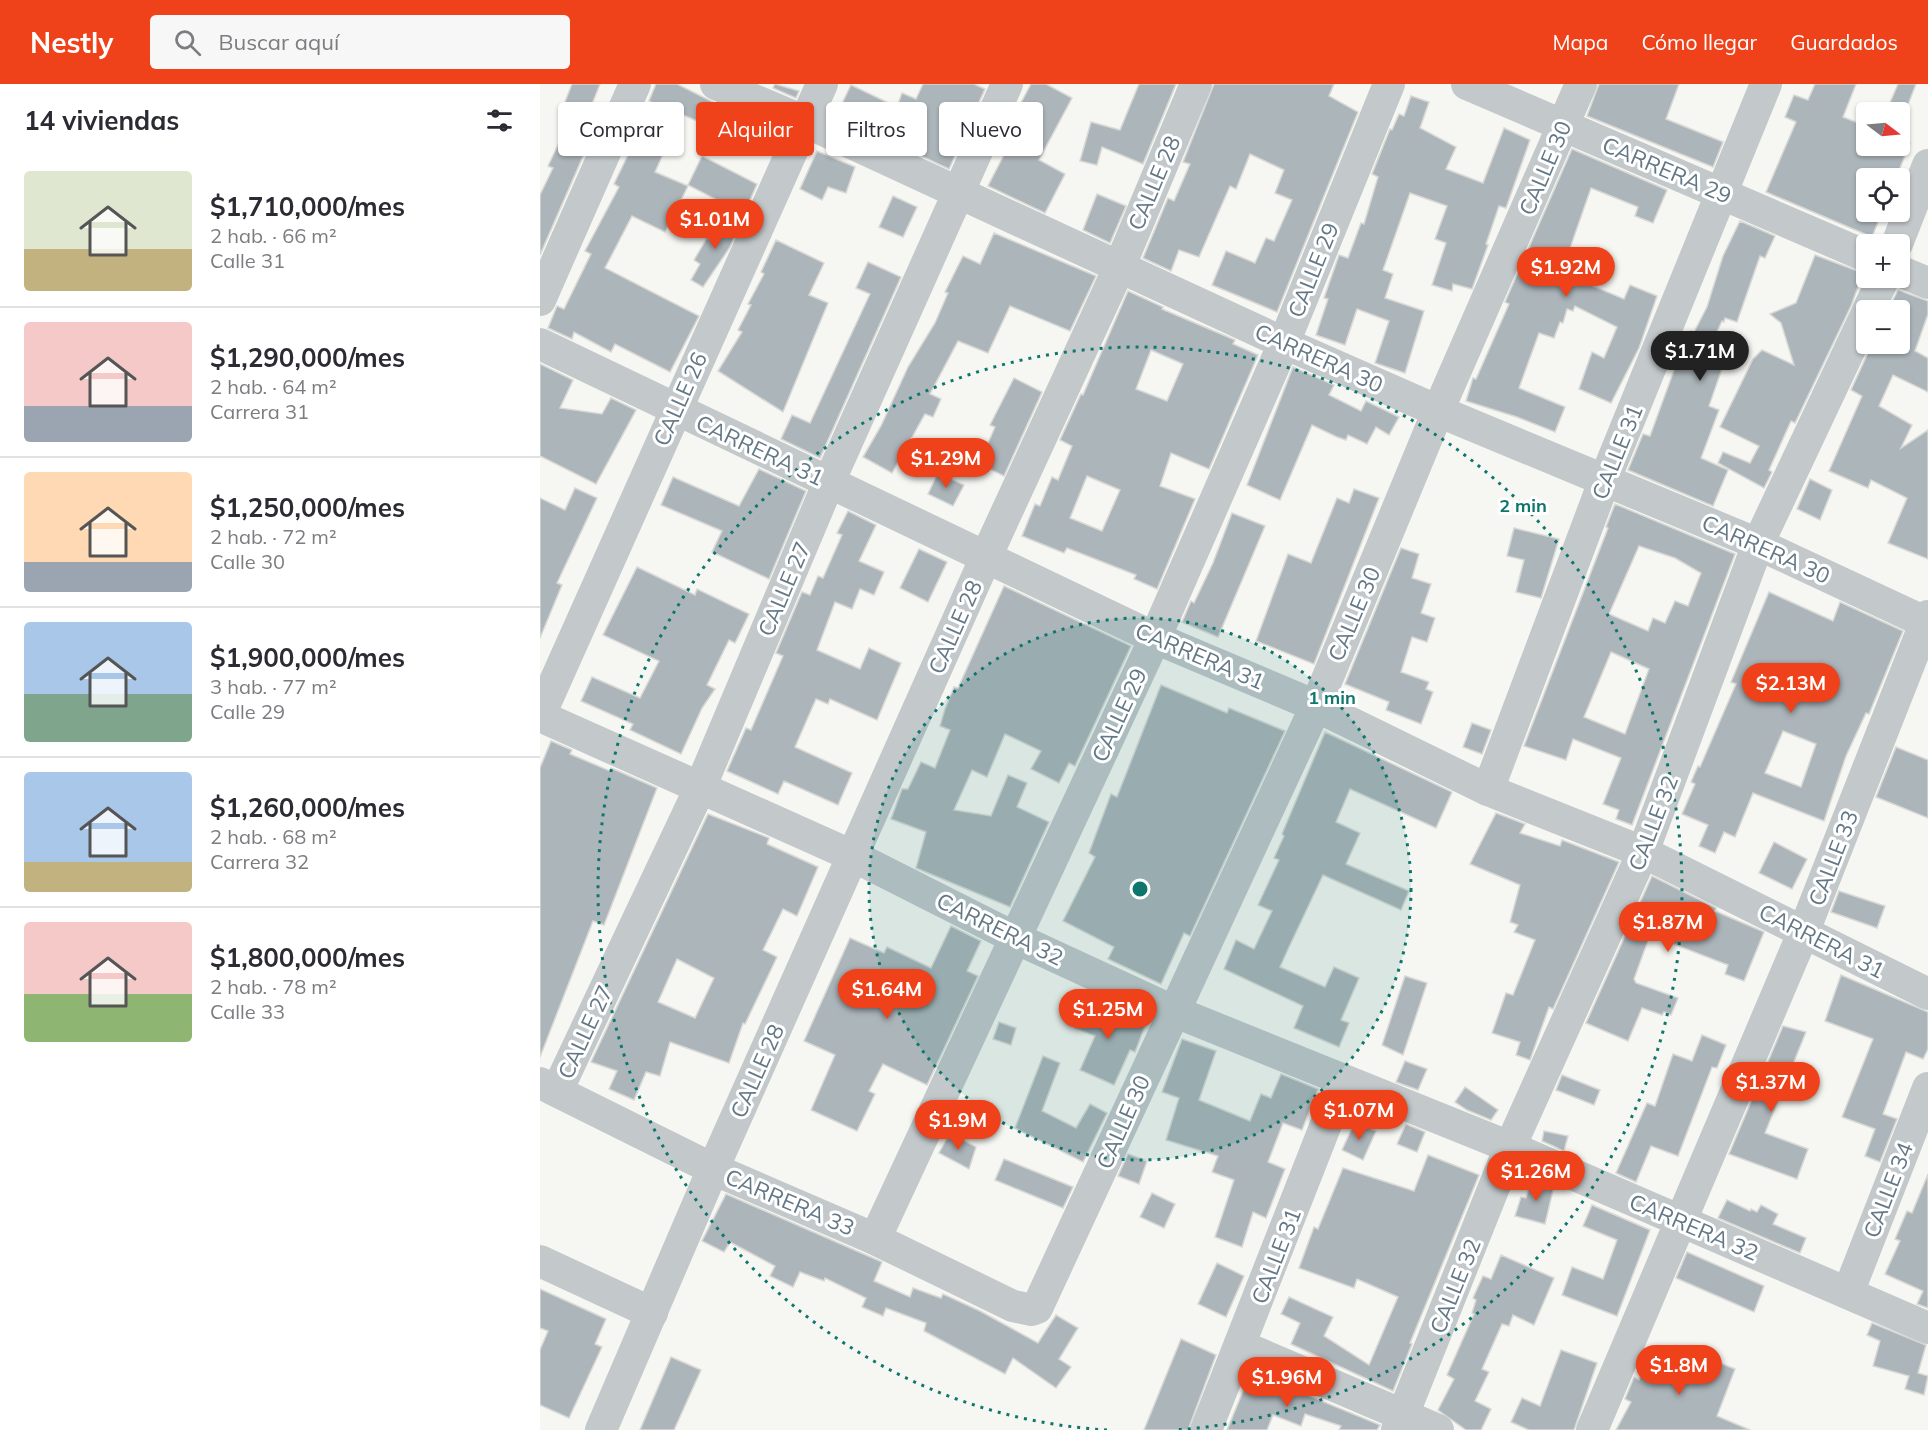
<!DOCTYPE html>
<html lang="es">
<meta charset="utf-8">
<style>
:root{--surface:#fff;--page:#f7f7f7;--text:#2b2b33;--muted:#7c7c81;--line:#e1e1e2;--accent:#ef421a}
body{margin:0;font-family:Mulish,sans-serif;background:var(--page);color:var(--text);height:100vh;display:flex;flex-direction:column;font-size:22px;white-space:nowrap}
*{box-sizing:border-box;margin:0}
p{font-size:20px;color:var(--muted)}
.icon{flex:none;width:33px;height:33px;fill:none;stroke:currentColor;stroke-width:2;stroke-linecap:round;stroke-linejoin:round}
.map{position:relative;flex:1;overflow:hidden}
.drawer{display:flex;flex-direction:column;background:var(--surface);width:540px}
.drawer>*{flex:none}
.guide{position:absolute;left:18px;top:18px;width:570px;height:54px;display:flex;gap:12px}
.needle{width:39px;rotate:106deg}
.buttons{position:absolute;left:1316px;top:18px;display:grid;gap:12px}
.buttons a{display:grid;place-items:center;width:54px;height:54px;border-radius:6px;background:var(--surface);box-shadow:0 2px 4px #0004;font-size:30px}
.price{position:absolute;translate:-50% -51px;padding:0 14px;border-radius:21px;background:var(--accent);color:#fff;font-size:20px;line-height:39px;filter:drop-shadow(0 2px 3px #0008)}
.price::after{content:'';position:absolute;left:50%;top:36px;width:18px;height:14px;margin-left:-9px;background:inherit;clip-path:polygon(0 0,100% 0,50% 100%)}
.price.current{background:#222;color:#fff}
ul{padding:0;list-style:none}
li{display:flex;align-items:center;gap:18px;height:150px;padding:0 24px}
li+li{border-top:2px solid var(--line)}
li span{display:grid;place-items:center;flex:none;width:168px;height:120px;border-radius:6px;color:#555}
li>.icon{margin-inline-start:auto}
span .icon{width:72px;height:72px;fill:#fffc;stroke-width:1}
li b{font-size:26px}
h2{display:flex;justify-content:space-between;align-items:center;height:72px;padding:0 24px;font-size:26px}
.tag{padding:0 21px;border-radius:6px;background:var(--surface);box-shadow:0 2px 4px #0004;font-size:21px;line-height:54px}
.tag.current{background:var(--accent);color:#fff}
header{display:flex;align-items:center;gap:36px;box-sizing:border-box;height:84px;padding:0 30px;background:var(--accent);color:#fff}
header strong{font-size:28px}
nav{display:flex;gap:33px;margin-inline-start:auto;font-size:21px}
.search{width:420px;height:54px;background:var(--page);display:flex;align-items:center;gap:15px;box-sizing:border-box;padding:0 21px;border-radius:6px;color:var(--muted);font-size:22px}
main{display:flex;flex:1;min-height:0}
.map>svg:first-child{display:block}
.building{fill:#acb5ba;stroke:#d8d8d5;stroke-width:1.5;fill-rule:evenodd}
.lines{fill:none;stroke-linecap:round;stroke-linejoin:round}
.minor{stroke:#c3c8cb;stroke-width:32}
.ring{fill:none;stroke:#0f766e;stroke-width:3;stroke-dasharray:3 6}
.labels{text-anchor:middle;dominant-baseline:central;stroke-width:6;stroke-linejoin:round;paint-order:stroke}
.street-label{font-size:22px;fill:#637886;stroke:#fff}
.centre{fill:#0f766e;stroke:#fff;stroke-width:3}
.ring-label{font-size:18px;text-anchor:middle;font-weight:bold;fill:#0f766e;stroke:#fff;stroke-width:6;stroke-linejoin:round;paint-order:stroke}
</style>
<header>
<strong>Nestly</strong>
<div class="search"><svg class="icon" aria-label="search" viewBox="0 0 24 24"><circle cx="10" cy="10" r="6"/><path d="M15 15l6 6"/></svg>Buscar aquí</div>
<nav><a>Mapa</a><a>Cómo llegar</a><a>Guardados</a></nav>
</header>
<main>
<section class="drawer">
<h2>14 viviendas<svg class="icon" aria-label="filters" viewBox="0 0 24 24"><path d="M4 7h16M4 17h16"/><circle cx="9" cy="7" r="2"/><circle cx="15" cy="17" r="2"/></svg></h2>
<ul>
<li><span style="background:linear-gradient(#dfe7d0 65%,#c2b280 0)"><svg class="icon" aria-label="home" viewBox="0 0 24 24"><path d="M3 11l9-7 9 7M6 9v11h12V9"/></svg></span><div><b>$1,710,000/mes</b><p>2 hab. · 66 m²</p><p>Calle 31</p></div></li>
<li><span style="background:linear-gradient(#f6c9c9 70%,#9aa5b1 0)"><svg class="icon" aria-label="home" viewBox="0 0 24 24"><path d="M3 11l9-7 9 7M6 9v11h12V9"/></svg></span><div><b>$1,290,000/mes</b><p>2 hab. · 64 m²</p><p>Carrera 31</p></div></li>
<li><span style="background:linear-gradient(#ffd9b3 75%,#9aa5b1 0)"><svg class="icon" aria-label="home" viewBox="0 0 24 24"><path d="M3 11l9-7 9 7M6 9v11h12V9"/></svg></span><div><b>$1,250,000/mes</b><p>2 hab. · 72 m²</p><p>Calle 30</p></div></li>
<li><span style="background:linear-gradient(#a9c7e8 60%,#7fa58c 0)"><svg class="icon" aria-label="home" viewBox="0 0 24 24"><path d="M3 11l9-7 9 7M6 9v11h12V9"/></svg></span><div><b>$1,900,000/mes</b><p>3 hab. · 77 m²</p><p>Calle 29</p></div></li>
<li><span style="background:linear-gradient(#a9c7e8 75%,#c2b280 0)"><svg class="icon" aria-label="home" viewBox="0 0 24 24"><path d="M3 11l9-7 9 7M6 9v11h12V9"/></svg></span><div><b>$1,260,000/mes</b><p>2 hab. · 68 m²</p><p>Carrera 32</p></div></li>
<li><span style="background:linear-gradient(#f6c9c9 60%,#8fb573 0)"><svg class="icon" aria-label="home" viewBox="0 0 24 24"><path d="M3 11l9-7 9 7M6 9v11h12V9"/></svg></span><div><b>$1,800,000/mes</b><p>2 hab. · 78 m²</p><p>Calle 33</p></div></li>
</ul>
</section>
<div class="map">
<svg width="1388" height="1346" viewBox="0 0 1388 1346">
<rect width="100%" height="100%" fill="#f6f6f2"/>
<!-- building -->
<g class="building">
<path d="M32 0H60L43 43 19 33Z"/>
<path d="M116 0H137L173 18 164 40 141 30 115 88 148 102 125 148 92 132 65 184 159 232 130 288 75 260 71 268 34 248 32 255 8 244 17 222 24 225 51 170 45 167 79 103 74 100 113 19 109 17Z"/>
<path d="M235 0 259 7 256 14 233 4Z"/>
<path d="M383 0H434L445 5 409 85 296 32 311 1 357 23 362 9 376 15Z"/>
<path d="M491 0H506L532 14 499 76 525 90 505 129 448 102 484 32 476 28Z"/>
<path d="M599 0H636L603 80 562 63 557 81 540 77 551 38 580 46Z"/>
<path d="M674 0H794L789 12 818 28 737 228 672 201 686 167 715 179 726 154 734 157 752 116 735 109 744 86 710 70 696 105 690 102 659 173 639 166 631 187 603 174 628 114 634 117 650 80 643 78Z"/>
<path d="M1059 0H1139L1126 35 1183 58 1173 83 1047 32Z"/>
<path d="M1275 0H1316L1303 33 1326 42V62H1359V55L1370 59 1356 94H1326V128H1342L1332 153 1226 108 1256 38 1245 33 1254 11 1268 16Z"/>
<path d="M1358 0H1376L1359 44V28H1346Z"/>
<path d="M871 12 889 18 880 44 916 63 906 85 943 99 964 44 990 56 966 124 959 122 946 160 948 161 932 205 913 200 912 207 892 201 906 159 895 155 907 122 870 109 843 186 853 190 845 214 884 227 865 289 835 279 849 237 817 225 805 261 776 251 788 215 784 214 799 171 808 174 821 139 824 140 838 93 832 90 850 45 852 46 859 30 864 32Z"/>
<path d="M27 42 51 54 0 171V111L13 84 8 82Z"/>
<path d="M1032 65 1127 106 1113 139 1095 132 1098 123 1051 104 1028 170 1037 174 1030 188 1042 194 1041 197 1084 215 1090 201 1117 212 1099 264 1071 319 1039 305 1052 268 1064 274 1077 243 1035 222 1033 227 1027 225 1023 239 1020 238 1014 254 999 249 979 304 1025 323 1015 348 977 333 926 317 933 294 936 295 969 220 965 218Z"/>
<path d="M277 67 315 83 306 109 288 103 282 116 260 105Z"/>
<path d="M162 72 217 100 204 130 148 101Z"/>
<path d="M557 110 586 122 570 159 543 146Z"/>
<path d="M353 112 377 123 363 153 339 143Z"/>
<path d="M188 129 201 136 190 163 163 203 151 196 160 180 154 176 167 154 172 157Z"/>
<path d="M1200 137 1235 152 1225 174 1220 172 1197 238 1185 234 1184 238 1182 237 1167 269 1185 276 1169 322 1179 326 1161 374 1188 386 1173 422 1088 386 1103 350 1110 352 1144 259 1151 247 1154 248 1167 223 1183 172Z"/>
<path d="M454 149 556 192 530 247 470 222 448 269 418 257 390 310 401 315 393 333 385 330 352 389 323 373 341 342 368 283 395 239 408 209 405 208 423 172 440 180Z"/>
<path d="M236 156 284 179 269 211 288 219 243 328 178 287 202 248 198 246 211 221 208 220 224 190 221 188Z"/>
<path d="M1275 171 1323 189 1311 222 1255 339 1251 337 1229 386 1232 388 1224 404 1178 379 1183 368 1210 379 1219 362 1180 343 1213 275 1222 266 1254 281 1241 239 1230 230 1256 219Z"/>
<path d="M328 178 361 193 280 374 241 355 252 331 270 339 330 210 316 204Z"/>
<path d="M1358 206 1388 217V230L1375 267 1388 274V308L1353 291 1339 322 1372 341 1361 364 1388 346V475L1348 459 1367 414 1331 396 1328 404 1289 387 1322 312 1311 306 1332 260H1359V226H1348Z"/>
<path d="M588 207 623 223 622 225 695 256 693 260 718 271 669 385 631 369 620 402 655 415 617 505 594 495 596 491 527 464 524 469 482 452 495 420 500 422 512 393 518 396 532 362 520 356 541 310 543 311ZM611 266 643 280 627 317 596 305ZM547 392 580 406 562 447 530 434Z"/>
<path d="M0 280 33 296 20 324 62 330 71 314 96 326 56 400 0 372Z"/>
<path d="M753 283 794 301 789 311 821 327 826 317 859 333 849 351 836 343 827 360 808 351 806 356 797 353 772 341 740 416 707 401Z"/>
<path d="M474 294 502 308 464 392 439 380 455 343 450 341Z"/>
<path d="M219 385 266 407 229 495 172 468 182 447 121 421 133 393 199 422Z"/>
<path d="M398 389 424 401 413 422 388 410Z"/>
<path d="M1270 395 1292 406 1280 436 1257 425Z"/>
<path d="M35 404 57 414 17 499 22 501 0 554V414L25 426Z"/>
<path d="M814 405 839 414 774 580 716 557 748 470 771 479 797 414 809 419Z"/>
<path d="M1075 420 1195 470 1092 741 1076 735 1079 726 1063 720 1081 674 1033 655 1026 676 984 662 1068 444 1066 443ZM1099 462 1135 474 1161 489 1148 522 1135 517 1125 539 1113 534 1108 547 1069 530ZM1071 568 1109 585 1085 650 1044 633Z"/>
<path d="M308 427 336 441 319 477 344 488 334 511 320 505 312 525 295 518 277 566 320 585 329 564 361 579 337 636 290 615 288 620 276 615 255 663 312 689 298 721 244 697 238 710 187 687 206 644 211 646 243 572 236 569 262 508 270 511 278 492 283 494 302 451 297 449Z"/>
<path d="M692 429 725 442 678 553 642 538 651 517 654 519 673 479Z"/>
<path d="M974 444 1019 455 1001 514 976 508 984 476 967 472Z"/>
<path d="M861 464 879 470 872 494 891 500 881 529 895 534 887 558 872 553 861 588 889 598 886 605 893 608 881 640 846 626 849 618 805 600Z"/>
<path d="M379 465 407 478 388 518 360 504Z"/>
<path d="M97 483 155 511 157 505 209 530 195 559 189 556 167 601 175 605 162 624 141 670 90 646 93 640 41 617 52 593 100 614 119 577 63 551Z"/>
<path d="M464 502 591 562 535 682 529 679 519 699 491 685 501 667 465 650 447 693 432 686 414 726 451 732 468 691 487 699 477 723 509 738 470 823 376 784 386 748 351 735 362 705H368L381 678 395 684 410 646 400 642 405 625 414 603 418 604Z"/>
<path d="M1229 508 1293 537 1300 518 1363 547 1329 630 1326 629 1306 672 1284 737 1213 709 1195 753 1184 748 1175 769 1159 762 1168 741 1142 730 1155 700 1151 698 1158 682 1160 683 1196 600 1191 598ZM1243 647 1276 660 1261 703 1225 689Z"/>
<path d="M621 601 687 629 689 624 745 647 650 852 644 849 621 900 568 875 574 863 523 837 555 773 549 769 571 710 577 713Z"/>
<path d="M932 639 951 646 942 670 923 663Z"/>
<path d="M785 648 912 708 896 744 810 705 796 738 820 749 806 780 869 807 861 826 783 791 749 863 740 883 785 903 794 883 819 894 801 936 809 939 799 963 754 944 763 922 684 885 696 856 714 865 732 827 718 821 739 776 734 774 744 752 742 750Z"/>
<path d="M11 657 32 666 30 670 70 687 71 684 78 687 117 704 64 841 53 837 0 973V684Z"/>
<path d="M1356 663 1388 676V734L1336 713Z"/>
<path d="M956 729 985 740 980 749 1020 762 1022 756 1079 778 1013 925 1009 923 990 976 976 971 980 958 952 949 966 909 973 911 995 856 974 848 978 841 970 838 980 801 930 780Z"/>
<path d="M168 730 229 754 227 760 278 783 257 832 243 825 223 866 237 873 205 940 203 939 189 979 130 958 120 992 106 988 94 1016 69 1005 77 987 51 978ZM137 875 174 894 155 934 118 918Z"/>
<path d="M1234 758 1267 775 1252 805 1219 789Z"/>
<path d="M1112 792 1176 824 1175 827 1224 848 1204 897 1185 890 1188 881 1110 851 1094 895 1096 899 1138 914 1131 931 1124 928 1122 931 1102 924 1088 957 1046 939Z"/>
<path d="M1299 807 1345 822 1337 844 1291 828Z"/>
<path d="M411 842 441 857 427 887 438 892 387 1001 343 980 329 1007 335 1010 317 1047 271 1026 295 971 264 957 310 854 344 869 347 863 391 884Z"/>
<path d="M1301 891 1388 928V965L1383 975 1366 968 1343 1030 1357 1035 1340 1078 1325 1072 1335 1045 1302 1033 1333 955 1285 937Z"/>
<path d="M865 892 887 899 863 971 842 961Z"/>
<path d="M546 915 606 939 595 968 590 966 574 1001 540 986 555 952 535 944Z"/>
<path d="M459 938 476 944 471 961 453 955Z"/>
<path d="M1243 942 1266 948 1225 1049 1268 1065 1257 1095 1189 1070Z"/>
<path d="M1162 951 1186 961 1177 984 1172 983 1138 1072 1111 1062 1096 1098 1076 1089 1107 1019 1115 1022 1133 970 1152 977Z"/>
<path d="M642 955 676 967 659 1016 710 1037 721 1010 731 1014 741 990 778 1005 762 1046 743 1039 728 1078 745 1085 726 1134 713 1128 702 1163 675 1153 694 1096 672 1088 678 1072 626 1056 639 1014 622 1008Z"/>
<path d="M503 972 520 979 502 1027 536 1044 550 1020 567 1029 543 1078 475 1044Z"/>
<path d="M865 977 887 985 878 1006 856 998Z"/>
<path d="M1022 991 1060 1006 1054 1021 1016 1006Z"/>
<path d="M925 1003 958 1026 951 1036 927 1026 915 1018Z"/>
<path d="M815 1038 836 1047 823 1076 802 1066Z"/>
<path d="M866 1040 885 1048 877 1068 857 1060Z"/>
<path d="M1004 1047 1028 1052 1024 1067 1002 1057Z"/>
<path d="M410 1049 436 1063 429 1085 399 1069Z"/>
<path d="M588 1070 607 1077 599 1100 578 1092Z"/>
<path d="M888 1071 939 1091 870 1259 872 1260 853 1307 751 1260 760 1239 741 1230 749 1213 793 1233 784 1252 829 1281 858 1213 817 1195 814 1204 759 1184 774 1143 778 1145 803 1084 874 1107Z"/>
<path d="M464 1075 533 1103 523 1124 455 1096Z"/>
<path d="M1388 1090V1224L1377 1220 1383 1207 1345 1190 1360 1157 1355 1155 1367 1127 1372 1129Z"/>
<path d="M993 1093 1014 1102 1005 1140 975 1132 981 1113 986 1114Z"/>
<path d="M612 1109 635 1120 624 1144 600 1133Z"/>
<path d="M186 1110 342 1178 334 1197 370 1213 373 1204 401 1214 403 1210 440 1227 498 1259 516 1231 538 1244 519 1275 531 1283 516 1304 473 1274 465 1290 384 1247 386 1239 346 1224 343 1232 322 1223 326 1214 285 1194 284 1197 260 1188 253 1203 230 1192 235 1182 190 1158 184 1168 162 1157Z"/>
<path d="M1187 1116 1210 1127 1211 1125 1217 1128 1221 1121 1238 1130 1233 1140 1266 1154 1260 1169 1178 1134Z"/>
<path d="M1052 1121 1110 1146 1077 1232 1022 1211 1032 1183 1063 1195 1077 1156 1043 1142Z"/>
<path d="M1147 1168 1224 1202 1214 1228 1136 1194Z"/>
<path d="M961 1171 1014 1194 994 1241 973 1231 969 1242 962 1240 942 1285 949 1288 935 1317 951 1325 941 1346H926L898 1326 914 1295 907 1291 934 1230 932 1229 936 1216 933 1214 943 1192 951 1195Z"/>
<path d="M677 1179 704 1192 686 1233 658 1220Z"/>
<path d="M0 1205 66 1235 55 1260 62 1263 29 1334 0 1321V1266L8 1247 0 1244Z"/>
<path d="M1332 1239 1386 1261 1378 1289 1388 1292 1384 1311 1365 1305 1369 1292 1333 1282 1340 1257 1327 1251Z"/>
<path d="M641 1255 676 1271 648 1346H604Z"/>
<path d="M1021 1266 1057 1279 1034 1346H989L971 1338 982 1314 1000 1322Z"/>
<path d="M1110 1266 1147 1280 1152 1268 1195 1285 1177 1332 1210 1346H1076L1091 1318 1085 1315 1094 1293 1099 1296Z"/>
<path d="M131 1273 161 1286 134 1346H100Z"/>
<path d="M711 1288 840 1341 837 1346H799L801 1342 765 1330 761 1342 733 1331 727 1346H687Z"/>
</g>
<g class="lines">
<!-- minor -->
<g class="minor">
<path d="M176 0 266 38 744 259 898 327 1218 460 1385 538"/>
<path d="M927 0 1326 172"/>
<path d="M1357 160 1388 81"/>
<path d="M1359 187 1388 199"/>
<path d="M0 216 95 0"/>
<path d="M1328 226 1344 194"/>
<path d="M0 260 615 554 776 622 948 706 1103 768 1388 910"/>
<path d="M0 631 282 0"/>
<path d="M0 632 313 772 475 854 633 927 970 1063 1388 1244"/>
<path d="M948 706 1065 395 1226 0"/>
<path d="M0 999 173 1085 335 1155 473 1222 492 1226 497 1224 776 622 898 327 1041 0"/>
<path d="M17 1007 160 704 289 398 467 0"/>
<path d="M335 1155 615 554 744 259 849 0"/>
<path d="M0 1177 112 1229"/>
<path d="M1308 1209 1388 1004"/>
<path d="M701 1262 898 1346"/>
<path d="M61 1346 173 1085 446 473 579 184 656 0"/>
<path d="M666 1346 803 997"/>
<path d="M857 1346 970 1063 1103 768 1218 460 1326 231"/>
<path d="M1052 1346 1264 847 1388 532"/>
</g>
</g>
<!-- distance rings -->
<circle cx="600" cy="805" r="271" fill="#0f766e" fill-opacity=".12"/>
<g class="ring">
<circle cx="600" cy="805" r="271"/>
<path d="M567 1346A542 542 0 1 1 633 1346"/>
</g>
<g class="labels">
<!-- street labels -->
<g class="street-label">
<text transform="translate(1005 84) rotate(-67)">CALLE 30</text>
<text transform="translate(1127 86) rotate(23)">CARRERA 29</text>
<text transform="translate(614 99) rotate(-67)">CALLE 28</text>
<text transform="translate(773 186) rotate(-68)">CALLE 29</text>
<text transform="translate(779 274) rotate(24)">CARRERA 30</text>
<text transform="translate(140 315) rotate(-66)">CALLE 26</text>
<text transform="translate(220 366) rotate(25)">CARRERA 31</text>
<text transform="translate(1077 368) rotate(-68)">CALLE 31</text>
<text transform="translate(1226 465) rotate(24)">CARRERA 30</text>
<text transform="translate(244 505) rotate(-67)">CALLE 27</text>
<text transform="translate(814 530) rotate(-67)">CALLE 30</text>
<text transform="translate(415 543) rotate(-66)">CALLE 28</text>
<text transform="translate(660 572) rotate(23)">CARRERA 31</text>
<text transform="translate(579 631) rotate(-65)">CALLE 29</text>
<text transform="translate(1113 739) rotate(-69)">CALLE 32</text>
<text transform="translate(1293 774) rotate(-69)">CALLE 33</text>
<text transform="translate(460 845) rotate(26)">CARRERA 32</text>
<text transform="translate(1282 857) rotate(27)">CARRERA 31</text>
<text transform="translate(45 948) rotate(-65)">CALLE 27</text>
<text transform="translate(217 987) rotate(-66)">CALLE 28</text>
<text transform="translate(583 1038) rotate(-66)">CALLE 30</text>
<text transform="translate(1348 1106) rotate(-69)">CALLE 34</text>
<text transform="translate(250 1118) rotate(23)">CARRERA 33</text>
<text transform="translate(1154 1143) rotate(23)">CARRERA 32</text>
<text transform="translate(736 1172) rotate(-69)">CALLE 31</text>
<text transform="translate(915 1202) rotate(-68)">CALLE 32</text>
</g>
</g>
<circle cx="600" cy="805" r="9" class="centre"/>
<g class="ring-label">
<text x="983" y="428">2 min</text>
<text x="792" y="620">1 min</text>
</g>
</svg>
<div class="buttons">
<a><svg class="needle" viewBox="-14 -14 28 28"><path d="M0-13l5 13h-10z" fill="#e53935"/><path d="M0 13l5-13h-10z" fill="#7c7c81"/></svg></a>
<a><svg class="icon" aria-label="locate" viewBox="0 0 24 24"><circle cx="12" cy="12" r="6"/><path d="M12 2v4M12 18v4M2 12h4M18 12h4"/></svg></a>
<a>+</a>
<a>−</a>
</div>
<b class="price" style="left:175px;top:166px">$1.01M</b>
<b class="price" style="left:1026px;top:214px">$1.92M</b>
<b class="price current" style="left:1160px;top:298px">$1.71M</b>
<b class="price" style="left:406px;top:405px">$1.29M</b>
<b class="price" style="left:1251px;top:630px">$2.13M</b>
<b class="price" style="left:1128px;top:869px">$1.87M</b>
<b class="price" style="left:347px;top:936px">$1.64M</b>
<b class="price" style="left:568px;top:956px">$1.25M</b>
<b class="price" style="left:1231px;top:1029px">$1.37M</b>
<b class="price" style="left:819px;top:1057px">$1.07M</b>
<b class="price" style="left:418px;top:1067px">$1.9M</b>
<b class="price" style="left:996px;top:1118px">$1.26M</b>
<b class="price" style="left:1139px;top:1312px">$1.8M</b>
<b class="price" style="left:747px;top:1324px">$1.96M</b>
<div class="guide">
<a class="tag">Comprar</a>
<a class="tag current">Alquilar</a>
<a class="tag">Filtros</a>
<a class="tag">Nuevo</a>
</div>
</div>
</main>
